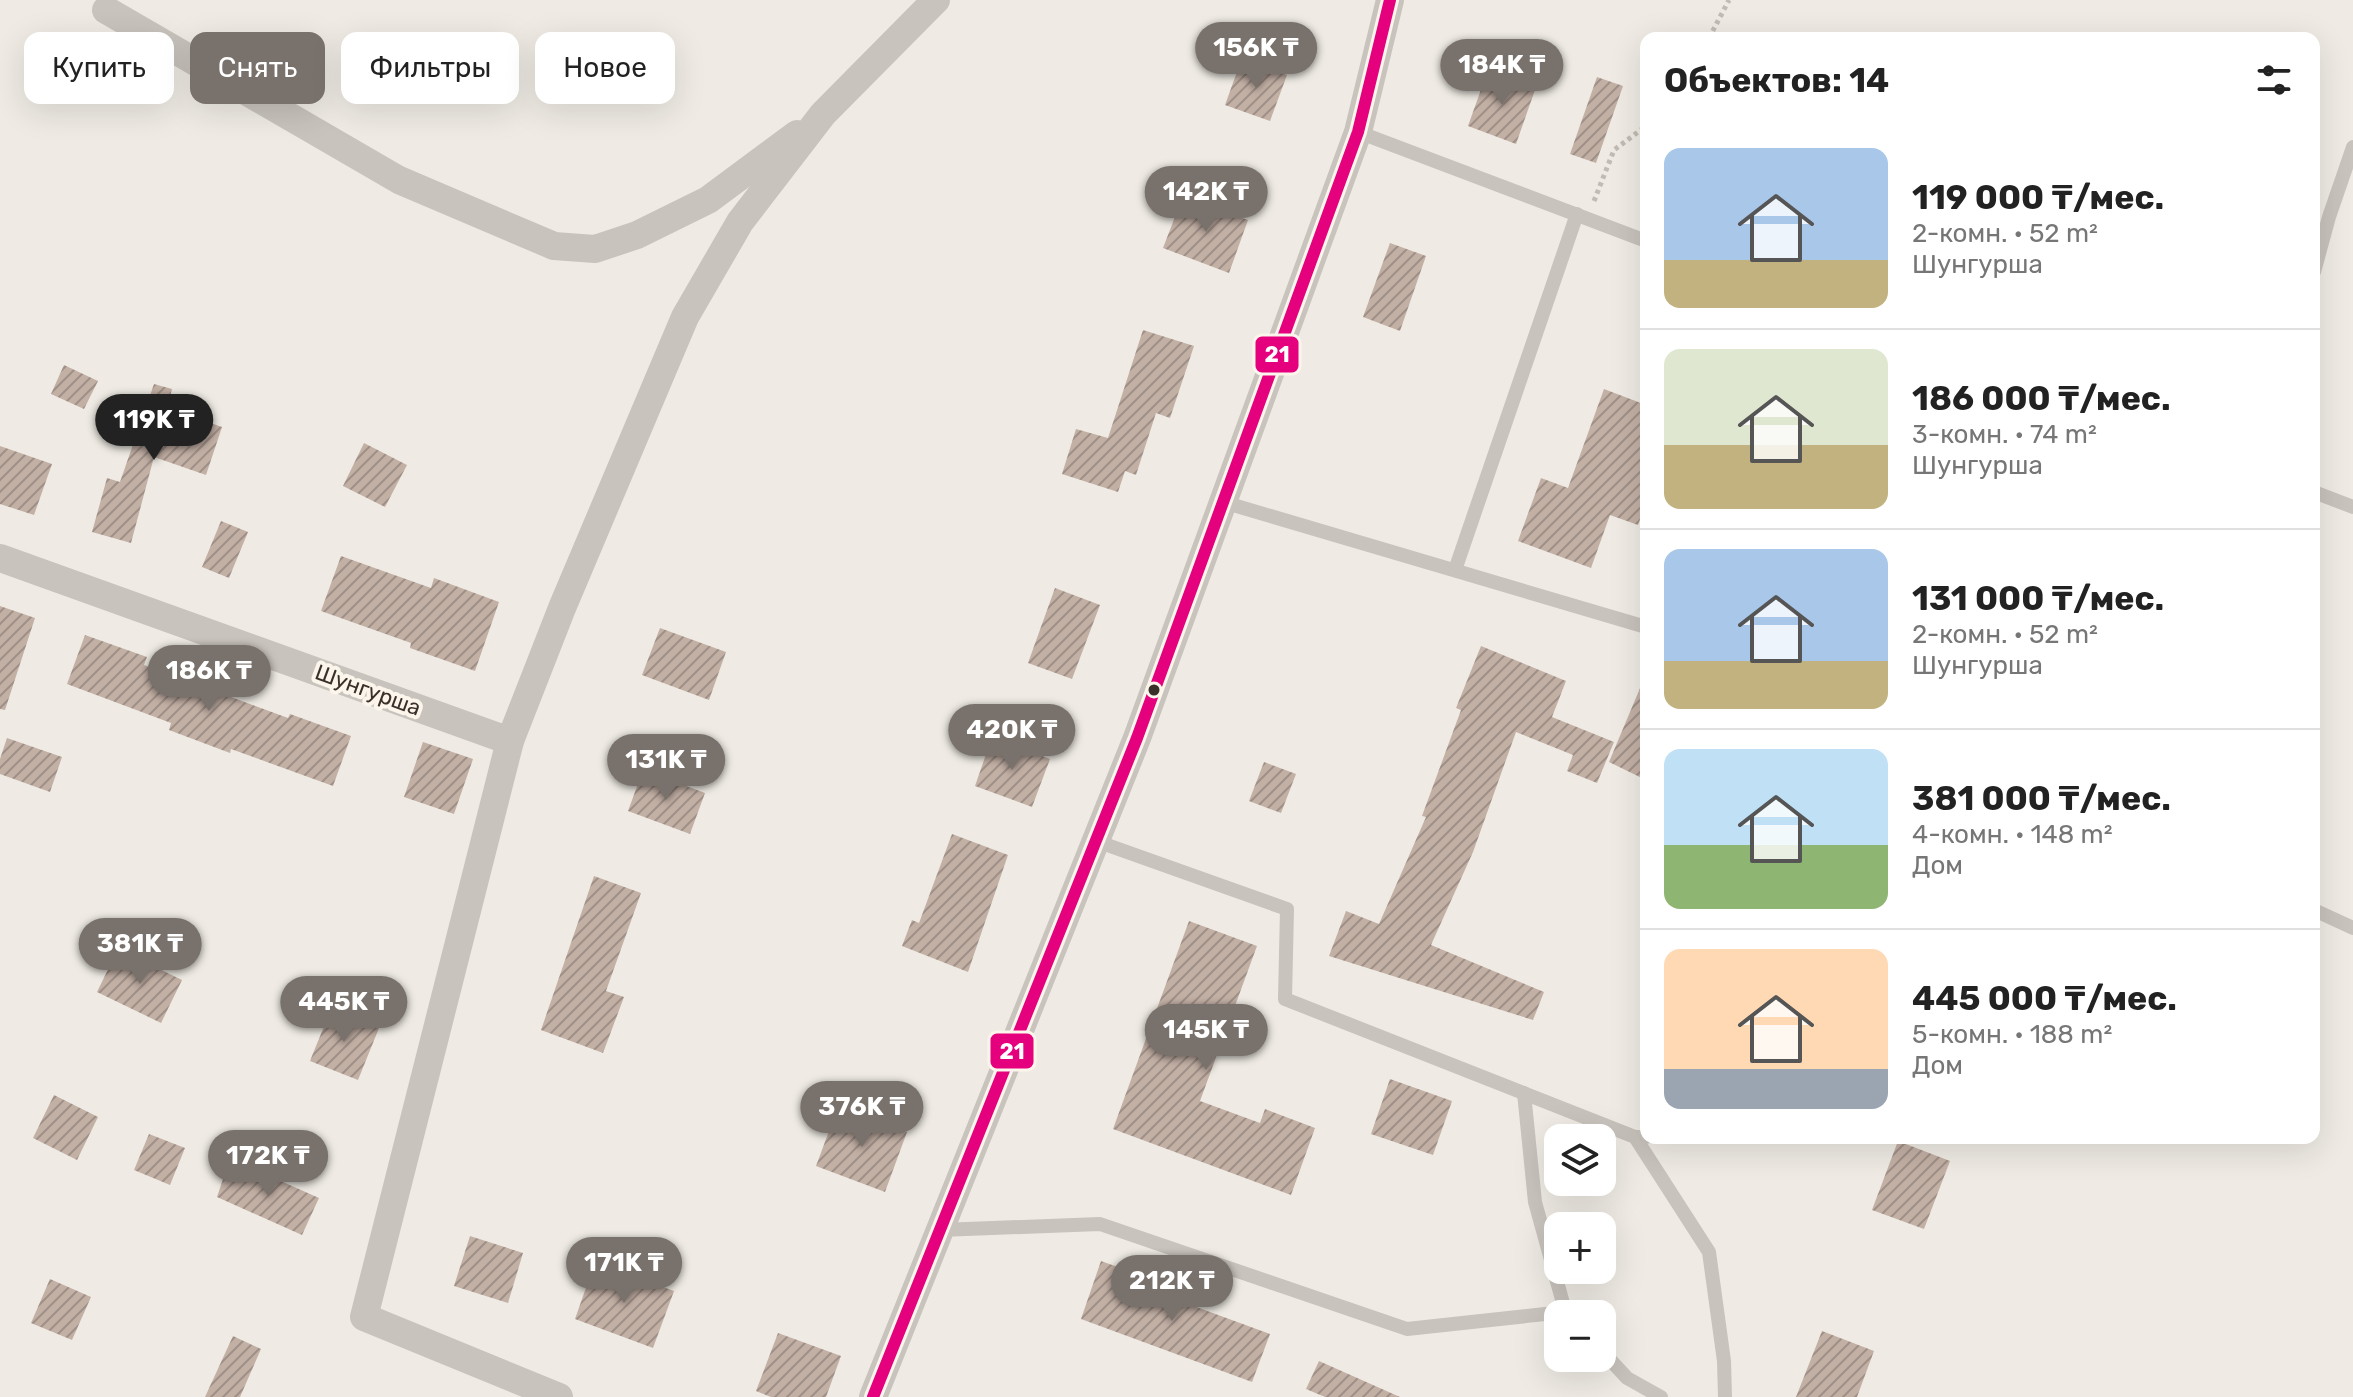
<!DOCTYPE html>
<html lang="ru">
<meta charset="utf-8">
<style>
:root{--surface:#fff;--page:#f2f2f2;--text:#222;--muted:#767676;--line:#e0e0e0;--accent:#79716b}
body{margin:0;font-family:Rubik,sans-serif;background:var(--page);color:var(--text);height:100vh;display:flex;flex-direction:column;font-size:30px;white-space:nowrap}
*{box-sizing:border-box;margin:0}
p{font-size:26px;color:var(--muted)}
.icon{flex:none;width:44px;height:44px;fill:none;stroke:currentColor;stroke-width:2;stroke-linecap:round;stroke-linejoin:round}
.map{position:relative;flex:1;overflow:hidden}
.side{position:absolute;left:1640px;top:32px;width:680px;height:1112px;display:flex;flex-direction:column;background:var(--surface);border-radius:16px;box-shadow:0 8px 32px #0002}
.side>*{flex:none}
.top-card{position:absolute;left:24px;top:32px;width:760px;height:72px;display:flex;gap:16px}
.buttons{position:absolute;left:1544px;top:1124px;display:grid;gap:16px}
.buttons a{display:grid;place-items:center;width:72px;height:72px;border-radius:16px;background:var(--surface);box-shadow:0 8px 32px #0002;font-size:40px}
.price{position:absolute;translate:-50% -68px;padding:0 18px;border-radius:28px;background:var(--accent);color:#fff;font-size:26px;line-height:52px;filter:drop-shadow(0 2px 4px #0008)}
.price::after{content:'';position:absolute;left:50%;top:48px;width:24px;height:18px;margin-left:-12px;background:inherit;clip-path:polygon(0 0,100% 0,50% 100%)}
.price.on{background:#222;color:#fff}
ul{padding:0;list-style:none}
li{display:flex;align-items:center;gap:24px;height:200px;padding:0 24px}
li+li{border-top:2px solid var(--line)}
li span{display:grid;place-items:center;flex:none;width:224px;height:160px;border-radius:16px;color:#555}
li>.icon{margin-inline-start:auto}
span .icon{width:96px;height:96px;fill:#fffc;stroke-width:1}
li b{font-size:34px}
h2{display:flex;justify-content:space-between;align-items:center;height:96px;padding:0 24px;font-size:34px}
.tag{padding:0 28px;border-radius:16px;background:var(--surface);box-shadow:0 8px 32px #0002;font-size:28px;line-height:72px}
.tag.on{background:var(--accent);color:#fff}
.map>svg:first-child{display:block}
.building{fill:url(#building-hatch)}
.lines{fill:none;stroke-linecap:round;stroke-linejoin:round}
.path{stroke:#c1bbb4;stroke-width:5;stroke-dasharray:4 4;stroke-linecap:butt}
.service{stroke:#c8c3bc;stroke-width:14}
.minor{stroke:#c8c3bc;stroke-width:28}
.bus-1-casing{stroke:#fbf5ec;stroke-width:18}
.bus-1{stroke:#e5007d;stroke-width:12}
.bus-dot{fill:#3a302a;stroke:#fbf5ec;stroke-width:3}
.labels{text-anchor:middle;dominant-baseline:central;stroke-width:8;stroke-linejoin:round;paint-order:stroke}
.street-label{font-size:22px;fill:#3a302a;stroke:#fbf5ec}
.line-badge{stroke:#fbf5ec;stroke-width:3}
.badge-label{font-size:22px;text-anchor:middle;font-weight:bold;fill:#fff}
</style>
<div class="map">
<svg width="2353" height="1397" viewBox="0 0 2353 1397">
<defs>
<pattern id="building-hatch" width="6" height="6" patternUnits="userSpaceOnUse" patternTransform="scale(2)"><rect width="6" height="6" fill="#c3b0a5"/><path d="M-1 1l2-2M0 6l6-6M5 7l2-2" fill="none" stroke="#9f9087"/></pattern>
</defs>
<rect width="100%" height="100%" fill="#efebe4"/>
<!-- building -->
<g class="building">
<path d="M1242 58 1287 75 1270 121 1225 105Z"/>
<path d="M1488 70 1536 87 1516 144 1468 126Z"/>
<path d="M1597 77 1623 86 1596 163 1570 154Z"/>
<path d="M1183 196 1248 220 1229 273 1163 248Z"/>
<path d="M1390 243 1426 256 1400 331 1363 317Z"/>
<path d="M1143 330 1194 346 1170 418 1156 413 1136 475 1125 471 1118 492 1062 474 1076 429 1108 438Z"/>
<path d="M64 365 98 381 84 409 51 394Z"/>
<path d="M154 384 172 389 167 408 222 427 206 475 154 457 131 543 92 532 107 478 120 482Z"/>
<path d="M1604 389 1646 405V504L1638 525 1610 515 1591 568 1518 541 1541 478 1568 488Z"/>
<path d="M364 443 407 465 385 507 343 486Z"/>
<path d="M0 446 52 464 34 515 0 504Z"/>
<path d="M221 521 248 532 229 578 202 567Z"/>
<path d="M341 556 431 588 434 578 499 602 475 671 410 648 411 643 321 611Z"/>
<path d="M1055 588 1100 605 1072 679 1028 663Z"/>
<path d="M0 606 35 618 5 710 0 709Z"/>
<path d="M660 628 726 652 709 700 642 675Z"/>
<path d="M85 635 147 657 144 665 288 718 290 714 351 736 333 786 231 749 230 753 169 730 171 723 67 684Z"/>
<path d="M1481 646 1566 681 1552 717 1614 742 1597 783 1567 771 1573 755 1516 732 1473 852 1431 945 1544 992 1533 1020 1329 956 1346 911 1379 924 1426 817 1422 816 1461 710 1456 708Z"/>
<path d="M1646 674V780L1609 762Z"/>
<path d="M992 737 1050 759 1032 807 975 786Z"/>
<path d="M7 738 62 757 50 792 0 774V759Z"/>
<path d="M423 742 473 759 454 814 404 797Z"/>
<path d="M1264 762 1296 774 1281 813 1249 801Z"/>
<path d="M643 770 705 793 690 834 628 811Z"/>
<path d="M952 834 1008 855 968 972 902 946 912 920 919 923Z"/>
<path d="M594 876 641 893 606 991 624 997 603 1053 541 1030Z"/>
<path d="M1189 921 1257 946 1200 1101 1260 1123 1265 1109 1315 1128 1291 1195 1113 1129Z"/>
<path d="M118 949 182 980 161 1023 97 992Z"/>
<path d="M331 1009 379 1028 358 1080 310 1061Z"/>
<path d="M1390 1079 1452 1101 1433 1155 1371 1134Z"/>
<path d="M54 1095 98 1117 77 1160 33 1138Z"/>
<path d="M838 1107 907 1132 885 1192 816 1166Z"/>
<path d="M149 1134 185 1148 170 1185 134 1170Z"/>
<path d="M1898 1141 1950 1161 1924 1229 1872 1210Z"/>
<path d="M228 1164 274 1180V1178L319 1198 302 1235 217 1197Z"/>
<path d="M470 1236 523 1253 508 1303 454 1286Z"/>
<path d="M1101 1261 1165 1284 1161 1294 1270 1334 1252 1382 1081 1319Z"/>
<path d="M595 1262 674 1291 653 1348 575 1319Z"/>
<path d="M50 1279 91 1297 72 1340 31 1323Z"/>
<path d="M1822 1331 1874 1351 1857 1397H1796Z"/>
<path d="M778 1333 841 1356 826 1397H771L756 1391Z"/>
<path d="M233 1336 261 1349 240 1397H205Z"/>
<path d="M1319 1361 1400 1397H1325L1306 1389Z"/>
</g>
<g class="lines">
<!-- path -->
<g class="path">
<path d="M1709 38 1729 0"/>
<path d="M1594 201 1614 150 1646 126"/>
</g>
<!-- service -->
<g class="service">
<path d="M1358 132 1646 241"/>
<path d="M2314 272 2329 217 2353 147"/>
<path d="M2314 492 2353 507"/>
<path d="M1223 502 1646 627"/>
<path d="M1455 570 1577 214"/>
<path d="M1096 841 1287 909 1285 999 1635 1137H1646"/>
<path d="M2314 910 2353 928"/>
<path d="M1524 1093 1535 1202 1566 1314"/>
<path d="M1635 1137 1709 1252 1724 1361 1725 1397"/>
<path d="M940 1230 1100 1224 1407 1329 1564 1312"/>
<path d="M1602 1351 1627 1378 1661 1397"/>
</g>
<!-- minor -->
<g class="minor">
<path d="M106 10 399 180 554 246 595 249 637 235 708 200 797 134"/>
<path d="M0 558 510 741"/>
<path d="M559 1397 364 1317 510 741 562 608 685 317 740 222 823 114 936 0"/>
<path d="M873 1397 1137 738 1358 132 1390 0"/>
</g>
<!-- bus-1 casing -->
<g class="bus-1-casing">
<path id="bus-1" d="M873 1397 1137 738 1358 132 1390 0"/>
</g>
<!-- bus-1 -->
<use href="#bus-1" class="bus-1"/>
</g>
<!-- markers -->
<circle class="bus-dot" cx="1154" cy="690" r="7"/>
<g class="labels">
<!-- street labels -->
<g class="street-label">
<text transform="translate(368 690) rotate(20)">Шунгурша</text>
</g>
</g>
<g class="line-badge">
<rect x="1254" y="335" width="46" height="39" rx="8" fill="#e5007d"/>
<rect x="989" y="1032" width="46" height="38" rx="8" fill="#e5007d"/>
</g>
<g class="badge-label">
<text x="1277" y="362">21</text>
<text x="1012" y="1059">21</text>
</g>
</svg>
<div class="buttons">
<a><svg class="icon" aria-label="layers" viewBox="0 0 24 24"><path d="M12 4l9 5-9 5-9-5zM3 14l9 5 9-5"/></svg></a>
<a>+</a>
<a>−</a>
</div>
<b class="price" style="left:1256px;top:90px">156K ₸</b>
<b class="price" style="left:1502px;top:107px">184K ₸</b>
<b class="price" style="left:1206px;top:234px">142K ₸</b>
<b class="price on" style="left:154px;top:462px">119K ₸</b>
<b class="price" style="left:209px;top:713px">186K ₸</b>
<b class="price" style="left:1012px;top:772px">420K ₸</b>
<b class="price" style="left:666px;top:802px">131K ₸</b>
<b class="price" style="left:140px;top:986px">381K ₸</b>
<b class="price" style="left:344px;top:1044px">445K ₸</b>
<b class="price" style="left:1206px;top:1072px">145K ₸</b>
<b class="price" style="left:862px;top:1149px">376K ₸</b>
<b class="price" style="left:268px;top:1198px">172K ₸</b>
<b class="price" style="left:624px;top:1305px">171K ₸</b>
<b class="price" style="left:1172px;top:1323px">212K ₸</b>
<div class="top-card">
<a class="tag">Купить</a>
<a class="tag on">Снять</a>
<a class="tag">Фильтры</a>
<a class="tag">Новое</a>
</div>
<section class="side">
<h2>Объектов: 14<svg class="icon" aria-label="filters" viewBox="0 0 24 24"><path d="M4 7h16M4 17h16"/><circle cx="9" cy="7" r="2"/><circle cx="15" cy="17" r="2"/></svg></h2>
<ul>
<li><span style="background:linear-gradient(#a9c7e8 70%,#c2b280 0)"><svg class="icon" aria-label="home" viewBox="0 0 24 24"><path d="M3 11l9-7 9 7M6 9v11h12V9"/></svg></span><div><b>119 000 ₸/мес.</b><p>2-комн. · 52 m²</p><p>Шунгурша</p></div></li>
<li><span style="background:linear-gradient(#dfe7d0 60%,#c2b280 0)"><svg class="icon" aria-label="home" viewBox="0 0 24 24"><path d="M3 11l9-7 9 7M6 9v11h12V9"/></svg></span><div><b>186 000 ₸/мес.</b><p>3-комн. · 74 m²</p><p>Шунгурша</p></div></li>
<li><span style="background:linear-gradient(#a9c7e8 70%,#c2b280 0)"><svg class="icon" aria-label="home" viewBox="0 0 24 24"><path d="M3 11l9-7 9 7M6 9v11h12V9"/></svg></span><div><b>131 000 ₸/мес.</b><p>2-комн. · 52 m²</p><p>Шунгурша</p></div></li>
<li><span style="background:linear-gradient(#bfe0f5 60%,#8fb573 0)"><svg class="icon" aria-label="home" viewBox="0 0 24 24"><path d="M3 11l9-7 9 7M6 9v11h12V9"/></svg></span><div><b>381 000 ₸/мес.</b><p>4-комн. · 148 m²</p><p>Дом</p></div></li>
<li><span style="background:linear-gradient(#ffd9b3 75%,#9aa5b1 0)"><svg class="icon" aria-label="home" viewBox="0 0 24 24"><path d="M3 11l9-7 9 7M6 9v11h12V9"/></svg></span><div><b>445 000 ₸/мес.</b><p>5-комн. · 188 m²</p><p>Дом</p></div></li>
</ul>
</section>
</div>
